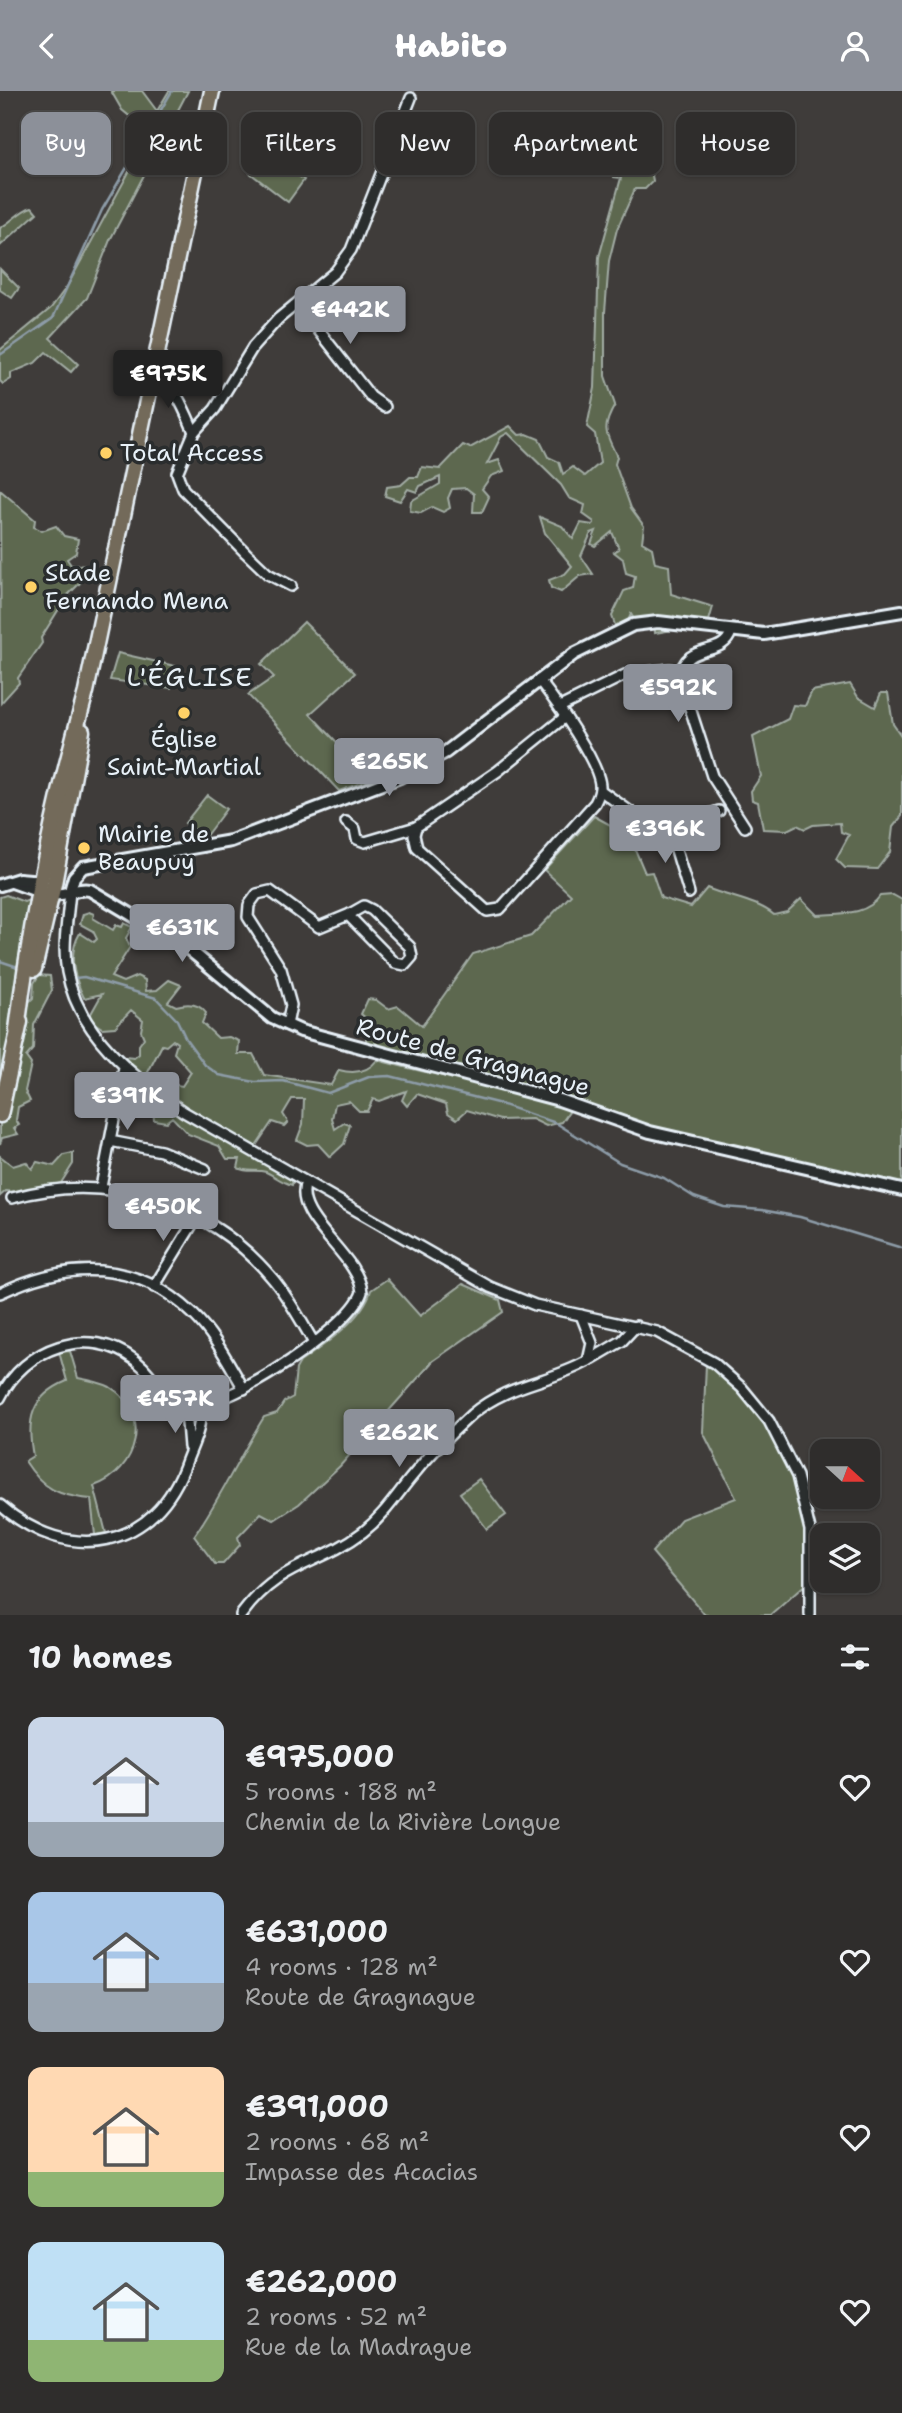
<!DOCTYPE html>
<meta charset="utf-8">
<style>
:root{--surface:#2f2d2c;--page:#3b3938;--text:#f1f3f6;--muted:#a7a8a9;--line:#4a4948;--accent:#8c9099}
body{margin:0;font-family:"Shantell Sans",sans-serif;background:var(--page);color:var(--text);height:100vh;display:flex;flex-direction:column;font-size:26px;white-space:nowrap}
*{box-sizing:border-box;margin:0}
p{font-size:23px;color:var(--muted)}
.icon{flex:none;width:38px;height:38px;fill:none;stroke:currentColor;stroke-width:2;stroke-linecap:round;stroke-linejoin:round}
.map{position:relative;height:1524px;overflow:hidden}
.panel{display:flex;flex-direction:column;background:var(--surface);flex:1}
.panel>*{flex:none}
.guide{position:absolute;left:21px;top:21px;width:861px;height:63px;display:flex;gap:14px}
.needle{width:46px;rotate:111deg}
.tools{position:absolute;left:810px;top:1348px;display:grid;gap:14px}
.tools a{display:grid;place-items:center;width:70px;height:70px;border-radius:14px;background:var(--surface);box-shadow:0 2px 5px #0004,0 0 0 2px var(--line);font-size:35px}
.price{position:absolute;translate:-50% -60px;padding:0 16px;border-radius:7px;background:var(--accent);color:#fff;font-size:23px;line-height:46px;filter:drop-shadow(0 2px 4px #0008)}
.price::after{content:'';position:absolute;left:50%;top:42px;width:21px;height:16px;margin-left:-10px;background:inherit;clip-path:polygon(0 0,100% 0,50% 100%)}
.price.active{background:#222;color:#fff}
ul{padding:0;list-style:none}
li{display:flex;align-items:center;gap:21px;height:175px;padding:0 28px}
li span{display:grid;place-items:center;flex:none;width:196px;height:140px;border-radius:14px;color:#555}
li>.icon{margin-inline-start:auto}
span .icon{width:84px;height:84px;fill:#fffc;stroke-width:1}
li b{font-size:30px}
h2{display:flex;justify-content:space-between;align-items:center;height:84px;padding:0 28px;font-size:30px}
.chip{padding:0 24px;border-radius:14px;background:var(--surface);box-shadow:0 2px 5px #0004,0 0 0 2px var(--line);font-size:24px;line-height:63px}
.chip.active{background:var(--accent);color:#fff}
header{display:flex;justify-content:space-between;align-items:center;height:91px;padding:0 28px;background:var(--accent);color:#fff;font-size:32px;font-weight:800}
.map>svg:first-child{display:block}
.green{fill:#5d684f;stroke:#a2aca4;stroke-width:2}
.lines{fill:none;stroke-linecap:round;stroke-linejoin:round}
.stream{stroke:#8d9ca8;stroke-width:2.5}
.minor-casing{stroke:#e8f1f8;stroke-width:14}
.tertiary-casing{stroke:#e8f1f8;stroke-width:16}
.primary-casing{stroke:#e8f1f8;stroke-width:19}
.minor{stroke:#2a2d2e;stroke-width:9}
.tertiary{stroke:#2a2d2e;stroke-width:10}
.primary{stroke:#736b5a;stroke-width:14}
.poi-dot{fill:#ffd166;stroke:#2a2d2e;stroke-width:2.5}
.labels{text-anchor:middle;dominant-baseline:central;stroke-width:7;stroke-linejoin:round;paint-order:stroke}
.poi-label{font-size:24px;fill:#e8f1f8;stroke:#2a2d2e;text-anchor:start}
.street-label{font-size:24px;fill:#e8f1f8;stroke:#2a2d2e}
.neighbourhood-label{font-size:26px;letter-spacing:2px;fill:#e8f1f8;stroke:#2a2d2e}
</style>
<header><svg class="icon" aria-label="back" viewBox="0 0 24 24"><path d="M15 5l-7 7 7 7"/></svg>Habito<svg class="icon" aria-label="person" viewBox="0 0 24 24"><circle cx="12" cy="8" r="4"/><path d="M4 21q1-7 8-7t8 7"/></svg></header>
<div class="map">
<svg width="902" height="1524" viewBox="0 0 902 1524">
<rect width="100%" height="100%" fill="#3f3c3a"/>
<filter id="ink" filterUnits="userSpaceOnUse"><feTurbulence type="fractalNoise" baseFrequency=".0143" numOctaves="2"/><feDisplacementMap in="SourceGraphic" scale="14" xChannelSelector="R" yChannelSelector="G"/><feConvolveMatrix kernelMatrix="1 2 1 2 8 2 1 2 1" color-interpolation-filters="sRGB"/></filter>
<g filter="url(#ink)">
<!-- green -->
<g class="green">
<path d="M111 0H142L157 20 169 0H188L110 149 87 207 50 247 78 273 71 281 46 261 35 272 11 282V288L3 293 0 290V259L51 217 68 194 150 42 122 19Z"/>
<path d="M266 61 304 89 288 111 250 82Z"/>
<path d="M622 72 630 78 651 79 653 90 645 98H635L617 138 609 170 605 221V285L615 314C600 340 607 343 617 366L615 373 631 417 644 435 642 451 652 457 655 472 669 475 671 503 713 516 708 533 674 525 673 539 655 542 654 529 635 530 631 523 628 530 616 537 612 525 624 500 633 497 635 485 626 482 623 468 614 461 619 458 612 441 595 455 591 453 596 440 591 442 581 465 593 483 580 485 561 501 551 497 549 489 565 483 572 475 545 442 540 426 562 435 573 448 581 432 593 434 594 431 583 423 585 414 569 407 561 394 508 342 501 346 487 373 499 369 504 380 491 385 482 398 489 406 482 421H473L474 403 466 397 452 398 448 407 450 417 443 421 432 416 421 422 410 420 411 410 440 393V386L420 395 417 401 408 398 400 410 385 405 387 396 401 394 410 386H418L422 376 440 378 463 354 470 357 510 335 519 344 527 343 539 348 548 366 559 371 563 383 573 376 585 385 600 372 595 343 587 336 595 297 599 166 621 87 614 86 613 76Z"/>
<path d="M32 116 37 122 0 155V137C12 131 20 119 32 116Z"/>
<path d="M0 178 19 197 12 207 0 199Z"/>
<path d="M0 399 35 429 34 436 42 440 56 435 64 445 78 448 76 462 67 468 71 474 88 475V484L67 505 41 547 42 552 18 587 19 592 1 612Z"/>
<path d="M304 531 355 582 310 623 372 688 339 700 248 604 274 586 261 573Z"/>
<path d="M118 562 175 575 171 597 110 589Z"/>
<path d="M850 593 858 606 875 616 881 602H888L893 633 902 646V725L893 736 890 761 877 778 845 777 836 768 849 744 841 741 840 732 813 734 805 738 797 734 787 739 763 738 758 711 752 709 751 700 761 685 753 646 788 628 793 614 805 615 812 600Z"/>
<path d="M207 704 226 718 205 746 185 732Z"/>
<path d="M594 725 629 744 645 782 652 781 661 807 691 816 707 797C728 806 758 810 774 824L787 821 801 808 817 824C840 822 866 825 880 805L893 804 902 809V1094L656 1037 553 1000 365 955 369 930 361 923 368 908 376 909 388 918 398 915 422 935 473 863 531 845 571 804 544 779Z"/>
<path d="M6 804 24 811 32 808 23 867 16 876 21 883 13 909 15 924 33 907 34 892 39 884 50 885 52 899 34 934 33 958 26 966 31 973 25 1000 30 1010 18 1016 16 1029 19 1034 14 1037 18 1043 2 1047 0 1053V806Z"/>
<path d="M89 821 94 823 93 827 113 839 116 834 122 836 124 832 132 836 126 847 130 856 111 886 123 891 137 885 145 889 146 900 157 899 169 889 181 894 168 911 176 915C187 912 199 912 206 922L202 932 218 947 229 946 239 950 238 963H253L264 984 331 994 339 979C354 983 368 981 377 969 440 986 503 997 566 1013L569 1021 562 1031 546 1035 532 1028 500 1029 467 1019 457 1028 448 1022 446 1013 417 1003 407 1015 402 1009 406 1000 379 1010 373 1008 367 1020H359L349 1010 335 1013 332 1028 335 1038 344 1032 350 1034 344 1053 330 1066 318 1053 307 1054 297 1049 303 1033 304 1008H292L283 1023 288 1031 284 1035 272 1031 251 1062 293 1087 292 1094C281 1091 275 1085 266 1081 256 1078 248 1082 238 1077L240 1068H227L219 1055 188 1043 172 1026 166 1031 154 1029 153 1017 142 1008 156 990 182 995 191 981 174 962 177 952 173 949 166 955 162 954 144 989 120 971 125 966 134 967 139 963V954L144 947 141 940 143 929 131 919 115 936 102 937 88 928 102 903 84 907C74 886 67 864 80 842L94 851 97 848 93 840 80 833 83 823Z"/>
<path d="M73 1062V1073L61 1092 25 1102 6 1100 0 1105V1065L13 1075 26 1071 32 1078 37 1071 54 1075 64 1064Z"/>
<path d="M387 1188 420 1225 463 1193 500 1209 503 1221 433 1270 340 1375 299 1413 274 1429 261 1422 238 1446 240 1454 223 1473H215L194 1445C221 1406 240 1364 264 1326L277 1322 284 1311 293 1306 296 1278 300 1271C324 1254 363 1228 371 1199Z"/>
<path d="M70 1260 78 1287C89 1289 100 1291 110 1296 153 1322 138 1380 94 1395L106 1442 95 1444 91 1408C58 1405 43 1398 25 1370L33 1365C26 1329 31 1305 67 1290L59 1261Z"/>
<path d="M706 1273C781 1330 807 1399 808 1491L771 1524H705L652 1461 681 1428 736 1407 703 1341Z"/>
<path d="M479 1388 506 1424 487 1438 460 1402Z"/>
</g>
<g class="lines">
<!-- stream -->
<g class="stream">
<path d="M0 264 53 227 102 119 172 0"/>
<path d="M0 870 15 875"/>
<path d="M75 887 84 886 156 907 177 929 186 948 205 974 219 984 255 991 283 990 328 1002 369 986 390 985 497 1012 556 1032 620 1072 664 1087 694 1106 724 1116 762 1119 800 1126 902 1157"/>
</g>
<!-- minor casing -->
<g class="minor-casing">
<g id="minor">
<path d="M298 213 371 306 385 316"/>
<path d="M153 283C175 292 185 320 194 341"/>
<path d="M291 495 268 483 246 462 183 398 177 382 194 341 215 318 253 256 278 228 335 181 351 159 411 7"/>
<path d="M731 541C723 568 685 549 680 586L712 685 745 736"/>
<path d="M539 589C554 608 602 675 600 697 600 702 597 708 595 712L500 818 487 820 417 757 414 744 416 736 498 680 565 626"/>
<path d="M560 616 625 584 670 578"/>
<path d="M600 699 657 740 719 720"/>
<path d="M346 731 355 738 357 748 365 751 416 736"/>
<path d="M669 736 689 802"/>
<path d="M70 800C68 826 62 855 67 881 78 943 135 988 184 1021L490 1196 535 1214 657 1241 714 1272 742 1297 769 1330 797 1385 810 1439V1524"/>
<path d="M287 934 291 914 281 878 248 826 249 814 257 803 270 800 319 836 348 824 395 872 405 874 412 866 410 856 372 819 364 815 348 824"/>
<path d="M110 1050 161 1060 205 1078"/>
<path d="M101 1096 124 977"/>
<path d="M12 1107C108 1080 209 1111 273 1188 289 1207 301 1230 314 1252"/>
<path d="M154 1196 198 1124"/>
<path d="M0 1202C67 1170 136 1168 193 1223 215 1244 229 1273 244 1298"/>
<path d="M581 1224 592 1252 588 1270 622 1250 636 1235"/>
<path d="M0 1307C24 1257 88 1233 135 1269 152 1282 159 1299 171 1315 207 1334 351 1238 362 1201 359 1164 291 1126 306 1091"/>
<path d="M186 1320 189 1356"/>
<path d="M0 1414C69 1475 156 1459 187 1369 193 1353 203 1335 199 1317"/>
<path d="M241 1524C281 1470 317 1476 363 1441 382 1426 394 1408 409 1389 428 1365 450 1343 472 1323 509 1292 549 1292 588 1270"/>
</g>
</g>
<!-- tertiary casing -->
<g class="tertiary-casing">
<g id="tertiary">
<path d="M12 791 40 801"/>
<path d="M0 794 19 788 42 790"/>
<path d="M70 800 74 786 83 776 231 750 400 686 446 661 574 563 633 534 658 531 764 543 902 520"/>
<path d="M51 803C66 806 75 796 90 799L186 856 272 927 301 940 559 1009 650 1041 902 1099"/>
</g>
</g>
<!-- primary casing -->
<g class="primary-casing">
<g id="primary">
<path d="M34 878 54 793 82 640"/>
<path d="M17 939C31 825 55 711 86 601L212 0"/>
<path d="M0 1024 20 931"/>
</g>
</g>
<!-- minor -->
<use href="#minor" class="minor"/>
<!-- tertiary -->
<use href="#tertiary" class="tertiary"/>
<!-- primary -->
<use href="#primary" class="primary"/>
</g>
</g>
<!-- markers -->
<g class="poi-dot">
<circle cx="106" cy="362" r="7"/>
<circle cx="31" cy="496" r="7"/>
<circle cx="184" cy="622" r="7"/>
<circle cx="84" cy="757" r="7"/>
</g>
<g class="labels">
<!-- poi labels -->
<g class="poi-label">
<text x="120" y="362">Total Access</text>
<text x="45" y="482">Stade<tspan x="45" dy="28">Fernando Mena</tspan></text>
<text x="184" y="648" text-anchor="middle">Église<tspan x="184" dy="28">Saint-Martial</tspan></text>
<text x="98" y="743">Mairie de<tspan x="98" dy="28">Beaupuy</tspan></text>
</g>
<!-- street labels -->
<g class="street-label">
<text transform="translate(473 966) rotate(15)">Route de Gragnague</text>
</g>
<!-- neighbourhood labels -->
<g class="neighbourhood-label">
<text x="190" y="585">L'ÉGLISE</text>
</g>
</g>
</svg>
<div class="tools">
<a><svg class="needle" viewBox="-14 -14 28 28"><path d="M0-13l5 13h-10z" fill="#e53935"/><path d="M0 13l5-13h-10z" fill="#a7a8a9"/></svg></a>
<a><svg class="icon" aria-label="layers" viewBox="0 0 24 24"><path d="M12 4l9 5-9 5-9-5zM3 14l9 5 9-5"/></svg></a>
</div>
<b class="price" style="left:350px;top:255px">€442K</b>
<b class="price active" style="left:168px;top:319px">€975K</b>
<b class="price" style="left:678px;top:633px">€592K</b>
<b class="price" style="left:389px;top:707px">€265K</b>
<b class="price" style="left:665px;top:774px">€396K</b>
<b class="price" style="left:182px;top:873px">€631K</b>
<b class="price" style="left:127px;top:1041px">€391K</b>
<b class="price" style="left:163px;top:1152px">€450K</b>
<b class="price" style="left:175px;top:1344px">€457K</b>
<b class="price" style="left:399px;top:1378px">€262K</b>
<div class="guide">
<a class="chip active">Buy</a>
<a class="chip">Rent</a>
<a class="chip">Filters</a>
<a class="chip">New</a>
<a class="chip">Apartment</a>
<a class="chip">House</a>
</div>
</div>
<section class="panel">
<h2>10 homes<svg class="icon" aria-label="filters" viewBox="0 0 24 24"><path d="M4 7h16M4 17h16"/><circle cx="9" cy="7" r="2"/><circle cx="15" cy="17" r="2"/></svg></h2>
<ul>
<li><span style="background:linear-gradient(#c9d6e8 75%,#9aa5b1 0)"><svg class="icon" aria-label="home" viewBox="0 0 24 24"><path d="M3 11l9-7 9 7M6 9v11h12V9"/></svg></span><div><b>€975,000</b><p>5 rooms · 188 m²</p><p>Chemin de la Rivière Longue</p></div><svg class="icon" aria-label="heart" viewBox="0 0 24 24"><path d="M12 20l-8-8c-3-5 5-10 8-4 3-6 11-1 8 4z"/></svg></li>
<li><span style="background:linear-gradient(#a9c7e8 65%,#9aa5b1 0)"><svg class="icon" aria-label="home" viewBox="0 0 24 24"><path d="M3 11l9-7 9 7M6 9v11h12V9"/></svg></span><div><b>€631,000</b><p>4 rooms · 128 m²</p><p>Route de Gragnague</p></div><svg class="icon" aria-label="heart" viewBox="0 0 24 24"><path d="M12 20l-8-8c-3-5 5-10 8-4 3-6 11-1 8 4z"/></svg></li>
<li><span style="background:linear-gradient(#ffd9b3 75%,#8fb573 0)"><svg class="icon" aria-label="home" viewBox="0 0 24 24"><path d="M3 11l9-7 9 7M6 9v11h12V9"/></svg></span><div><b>€391,000</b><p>2 rooms · 68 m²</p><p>Impasse des Acacias</p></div><svg class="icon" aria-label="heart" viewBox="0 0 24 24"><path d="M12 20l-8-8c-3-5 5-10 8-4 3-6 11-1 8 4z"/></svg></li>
<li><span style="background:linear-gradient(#bfe0f5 70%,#8fb573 0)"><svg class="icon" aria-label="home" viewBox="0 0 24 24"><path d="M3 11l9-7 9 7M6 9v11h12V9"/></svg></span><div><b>€262,000</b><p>2 rooms · 52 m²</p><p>Rue de la Madrague</p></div><svg class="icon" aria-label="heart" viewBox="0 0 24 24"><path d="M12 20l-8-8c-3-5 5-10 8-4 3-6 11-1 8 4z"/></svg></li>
</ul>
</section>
